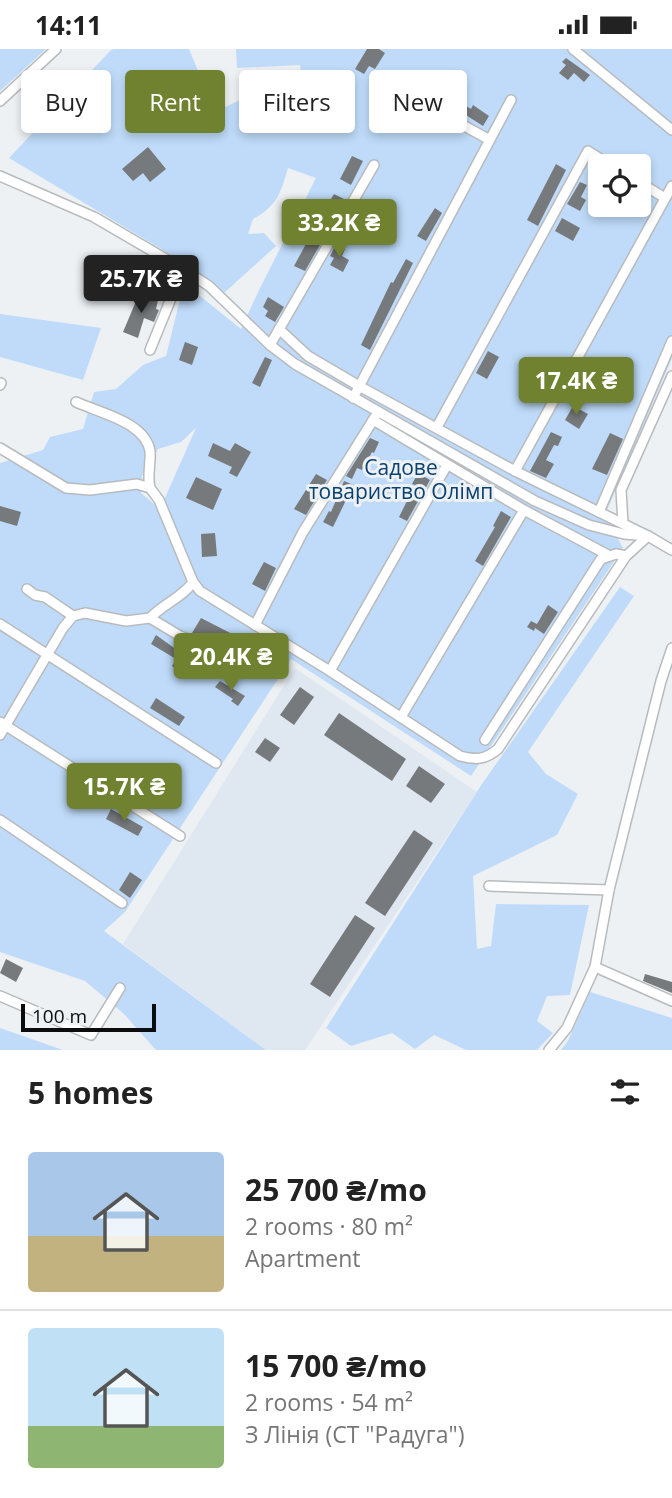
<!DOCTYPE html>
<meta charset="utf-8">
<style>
:root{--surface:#fff;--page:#f6f6f6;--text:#222;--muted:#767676;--line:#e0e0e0;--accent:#708130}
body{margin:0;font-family:"Open Sans",sans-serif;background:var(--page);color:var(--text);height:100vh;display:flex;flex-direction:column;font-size:26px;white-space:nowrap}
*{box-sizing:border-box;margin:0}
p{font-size:23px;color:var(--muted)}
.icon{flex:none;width:38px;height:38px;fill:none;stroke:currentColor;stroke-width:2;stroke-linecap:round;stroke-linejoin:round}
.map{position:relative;height:1001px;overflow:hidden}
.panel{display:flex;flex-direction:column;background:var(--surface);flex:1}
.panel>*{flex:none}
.hud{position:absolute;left:21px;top:21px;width:630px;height:63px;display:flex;gap:14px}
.controls{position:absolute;left:588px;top:105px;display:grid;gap:14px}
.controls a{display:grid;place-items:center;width:63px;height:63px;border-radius:7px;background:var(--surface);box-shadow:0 4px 10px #0003;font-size:35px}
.scale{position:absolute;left:21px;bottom:18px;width:135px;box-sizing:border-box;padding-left:7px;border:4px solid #0b0c0d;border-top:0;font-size:19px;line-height:24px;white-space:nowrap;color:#0b0c0d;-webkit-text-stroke:5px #edf1f4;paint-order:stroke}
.price{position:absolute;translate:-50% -60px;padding:0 16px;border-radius:7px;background:var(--accent);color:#fff;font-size:23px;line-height:46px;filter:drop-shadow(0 2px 4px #0008)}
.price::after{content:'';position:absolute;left:50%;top:42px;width:21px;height:16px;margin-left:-10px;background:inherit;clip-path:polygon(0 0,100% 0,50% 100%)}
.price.on{background:#222;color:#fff}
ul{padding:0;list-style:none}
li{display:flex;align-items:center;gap:21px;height:175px;padding:0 28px}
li+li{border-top:2px solid var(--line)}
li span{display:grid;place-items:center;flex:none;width:196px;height:140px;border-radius:7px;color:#555}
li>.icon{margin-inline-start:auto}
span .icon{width:84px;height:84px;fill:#fffc;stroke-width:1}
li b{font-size:30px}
h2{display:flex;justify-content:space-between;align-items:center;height:84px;padding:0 28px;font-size:30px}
.chip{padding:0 24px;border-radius:7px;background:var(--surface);box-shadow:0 4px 10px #0003;font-size:24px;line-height:63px}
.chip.on{background:var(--accent);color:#fff}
.status{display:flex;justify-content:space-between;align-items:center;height:49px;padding:0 35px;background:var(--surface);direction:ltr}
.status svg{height:19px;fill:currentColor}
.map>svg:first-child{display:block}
.built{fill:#dfe7f1}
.green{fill:#bfdbf9;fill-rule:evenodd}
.building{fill:#777a7d}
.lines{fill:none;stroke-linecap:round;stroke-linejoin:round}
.minor-casing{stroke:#b8bbbe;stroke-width:12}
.minor{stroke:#fff;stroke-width:9}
.labels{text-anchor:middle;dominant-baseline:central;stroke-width:6;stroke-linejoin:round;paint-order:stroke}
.park-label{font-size:21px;fill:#0a4171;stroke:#edf1f4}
</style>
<div class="status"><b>14:11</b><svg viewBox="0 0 49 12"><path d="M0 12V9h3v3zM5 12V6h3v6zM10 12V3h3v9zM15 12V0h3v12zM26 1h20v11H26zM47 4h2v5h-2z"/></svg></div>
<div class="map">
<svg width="672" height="1001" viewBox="0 0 672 1001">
<rect width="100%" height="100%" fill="#edf1f4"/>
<!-- built -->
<path class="built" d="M295 619 477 743 305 1001H266L123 895Z"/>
<!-- green -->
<g class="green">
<path d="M0 0H46L0 42Z"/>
<path d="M114 0H189L215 63 246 48 279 79 306 63 300 16 237 19 236 0H672V309L605 466 623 499 471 727 291 610 125 863 104 882 266 1001H156L124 965 85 932 0 903V414L43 401 50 388 83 380 94 343 116 340 143 316 166 307 184 234 241 280 259 241 316 129 288 119C280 145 278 156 253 170L248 185 264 184 276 197 224 244 173 207 9 109 111 1ZM600 117H639V156H600ZM196 379 160 460 141 444 142 427 158 400 181 393Z"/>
<path d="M0 265 101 279 83 331 0 308Z"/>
<path d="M620 538 634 547 528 703 546 725 578 745 557 786 473 827 477 900 491 897 496 855 589 856 570 946 547 947 537 972 553 984 537 1001H466L434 986 415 1000 392 984 351 997 326 979 482 735Z"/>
<path d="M590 943 672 969V1001H561L568 992Z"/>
<path d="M0 979 63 1001H0Z"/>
</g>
<!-- building -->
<g class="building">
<path d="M367 0H379L385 4 375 20 369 17 364 25 355 20Z"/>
<path d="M566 9 590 26 584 33 574 24 568 31 559 24 566 16 562 13Z"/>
<path d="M400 23 423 36 428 27 444 35 441 41 471 60 473 56 489 67 483 77 458 61 457 63 436 49 434 52 396 31Z"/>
<path d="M407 56 422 65 423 63 432 67 426 78 409 69 407 73 400 69Z"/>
<path d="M148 98 166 120 150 133 143 124 133 132 122 120Z"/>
<path d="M352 107 363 112 351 136 340 130Z"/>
<path d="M556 115 566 121 538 177 527 171Z"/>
<path d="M580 133 587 136 581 148 586 151 580 162 567 155Z"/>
<path d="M334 145 346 151 330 177 318 171Z"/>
<path d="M435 159 442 164 426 192 417 187Z"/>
<path d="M562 169 580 179 573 192 555 182Z"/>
<path d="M304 180 324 189 305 222 294 217 306 195 298 192Z"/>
<path d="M336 195 345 200 342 207 349 211 343 223 330 216 334 209 330 207Z"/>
<path d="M406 210 413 214 370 301 361 296 391 233 393 234Z"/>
<path d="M139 245 158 251 156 260 159 261 154 273 144 269 138 289 123 283Z"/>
<path d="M268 248 284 258 275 273 265 267 268 262 263 258Z"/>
<path d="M185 293 198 298 192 316 179 311Z"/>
<path d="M488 302 499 308 487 330 476 324Z"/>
<path d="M265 308 272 311 260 338 252 334Z"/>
<path d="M573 357 588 365 579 380 565 371Z"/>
<path d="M551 383 562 388 558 397 554 396 546 411 554 415 546 429 530 422Z"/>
<path d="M610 384 623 390 607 426 592 420Z"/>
<path d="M370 389 379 393 374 404 372 403 362 421 357 419 352 430 346 427Z"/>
<path d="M213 394 230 402 235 394 251 403 237 428 229 424 232 418 208 407Z"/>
<path d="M418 424 430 431 407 472 399 468 415 436 412 435Z"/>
<path d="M316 425 327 431 306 466 294 460Z"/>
<path d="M196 428 222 440 213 461 186 449Z"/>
<path d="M344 432 356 437 351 448 348 447 333 478 323 473 329 462 331 463Z"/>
<path d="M0 457 21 463 17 477 0 472Z"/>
<path d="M501 462 511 468 483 517 475 512 495 478 493 477Z"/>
<path d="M215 484 217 507 202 508 201 485Z"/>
<path d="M264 513 276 519 265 542 252 535Z"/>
<path d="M548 556 558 563 544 585 535 579 534 582 527 578 531 572 537 575Z"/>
<path d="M201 569 240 589 232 604 216 593 192 584Z"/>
<path d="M156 586 191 611 183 624 172 617 176 610 151 595Z"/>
<path d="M220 632 245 647 238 657 231 652 233 650 215 638Z"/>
<path d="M300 638 314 648 294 676 280 666Z"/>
<path d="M156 649 185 668 179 677 150 659Z"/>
<path d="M339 664 406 710 392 732 324 686Z"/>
<path d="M265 689 280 699 270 713 255 703Z"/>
<path d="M419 717 445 735 431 754 406 737Z"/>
<path d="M114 721 129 731 130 727 145 736 137 749 108 731Z"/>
<path d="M111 760 143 778 138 787 106 770Z"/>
<path d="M414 781 433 794 385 867 365 854Z"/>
<path d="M130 823 142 831 130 849 119 841Z"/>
<path d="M355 866 375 879 330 948 310 935Z"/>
<path d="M6 910 23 919 16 933 0 924Z"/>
<path d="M645 925 672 933V944L643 932Z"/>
</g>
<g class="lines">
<!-- minor casing -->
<g class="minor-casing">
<g id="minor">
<path d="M573 0 672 81"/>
<path d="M414 49 488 90"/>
<path d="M0 52 56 0"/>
<path d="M0 127 94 168 183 220 209 237 270 296 295 315 535 452 589 476 624 485 648 487 672 501"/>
<path d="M639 133 665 149"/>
<path d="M270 296 374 116"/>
<path d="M150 301 183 220"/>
<path d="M0 336 1 334"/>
<path d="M353 349 511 51"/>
<path d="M76 353C100 364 145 373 150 402 151 415 147 426 150 439"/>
<path d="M373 371 524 461 608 506"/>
<path d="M437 378 588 102 612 117"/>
<path d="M0 399 66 439 90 441 137 435 150 439 159 451 193 533 200 542 330 622 460 707C476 711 485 711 498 700L626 507 648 487 515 422 359 337 308 307 279 280"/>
<path d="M515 422 672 137"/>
<path d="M599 463 672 292"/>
<path d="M623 475 621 441 672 327"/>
<path d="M27 540 35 546 45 548 73 567 85 564 126 572 150 569 180 587 213 600 219 612"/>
<path d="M150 569C163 555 183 548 193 533"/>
<path d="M0 575 216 714"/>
<path d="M255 576 303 483 375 368"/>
<path d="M330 622 447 416"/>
<path d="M401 668 524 461"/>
<path d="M0 673 180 787"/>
<path d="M0 686 63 579 73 567"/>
<path d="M485 691 601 510 616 505 626 507"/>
<path d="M0 771 122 854"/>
<path d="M489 837 609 841"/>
<path d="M595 918 672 952"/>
<path d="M0 947 91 986 120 939"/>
<path d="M549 1001 567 979 595 918 609 841 661 632 672 599"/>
</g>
</g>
<!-- minor -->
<use href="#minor" class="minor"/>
</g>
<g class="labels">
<!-- park labels -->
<g class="park-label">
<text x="401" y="418">Садове<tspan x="401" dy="24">товариство Олімп</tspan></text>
</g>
</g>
</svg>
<div class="controls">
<a><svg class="icon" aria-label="locate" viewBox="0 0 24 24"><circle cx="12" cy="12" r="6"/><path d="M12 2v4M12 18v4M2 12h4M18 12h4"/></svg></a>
</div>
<div class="scale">100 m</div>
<b class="price" style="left:339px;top:210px">33.2K ₴</b>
<b class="price on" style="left:141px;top:266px">25.7K ₴</b>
<b class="price" style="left:576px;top:368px">17.4K ₴</b>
<b class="price" style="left:231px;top:644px">20.4K ₴</b>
<b class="price" style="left:124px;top:774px">15.7K ₴</b>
<div class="hud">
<a class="chip">Buy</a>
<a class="chip on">Rent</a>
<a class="chip">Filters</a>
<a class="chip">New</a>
</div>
</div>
<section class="panel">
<h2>5 homes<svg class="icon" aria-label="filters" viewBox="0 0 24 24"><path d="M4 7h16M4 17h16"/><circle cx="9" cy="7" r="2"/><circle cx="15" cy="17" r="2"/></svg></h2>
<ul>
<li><span style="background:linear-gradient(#a9c7e8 60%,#c2b280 0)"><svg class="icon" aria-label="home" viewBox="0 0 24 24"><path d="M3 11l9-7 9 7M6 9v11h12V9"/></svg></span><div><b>25 700 ₴/mo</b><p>2 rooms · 80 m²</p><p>Apartment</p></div></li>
<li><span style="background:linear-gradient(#bfe0f5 70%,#8fb573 0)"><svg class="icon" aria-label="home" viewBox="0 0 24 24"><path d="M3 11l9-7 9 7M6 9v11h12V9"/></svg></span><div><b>15 700 ₴/mo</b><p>2 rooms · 54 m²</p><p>З Лінія (СТ &quot;Радуга&quot;)</p></div></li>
</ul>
</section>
